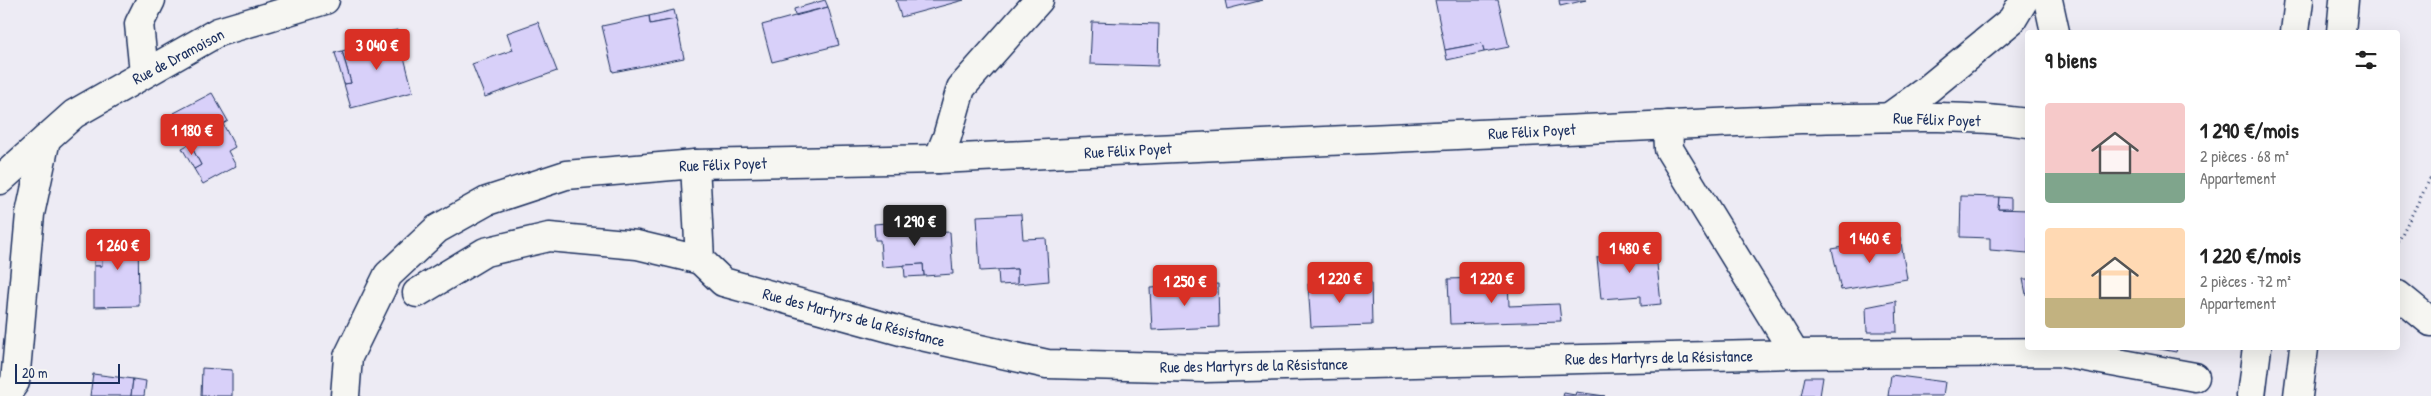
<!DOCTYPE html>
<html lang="fr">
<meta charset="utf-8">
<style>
:root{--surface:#fff;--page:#f2f2f2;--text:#222;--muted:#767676;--accent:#d93025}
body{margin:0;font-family:"Patrick Hand",sans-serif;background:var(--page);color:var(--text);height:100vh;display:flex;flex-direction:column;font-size:19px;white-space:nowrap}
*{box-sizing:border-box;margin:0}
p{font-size:16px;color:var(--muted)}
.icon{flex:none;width:28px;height:28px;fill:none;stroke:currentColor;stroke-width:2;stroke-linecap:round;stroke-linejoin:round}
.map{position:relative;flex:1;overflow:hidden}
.drawer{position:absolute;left:2025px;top:30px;width:375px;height:320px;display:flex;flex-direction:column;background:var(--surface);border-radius:5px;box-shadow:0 5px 20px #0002}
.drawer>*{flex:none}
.scale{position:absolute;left:15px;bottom:12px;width:105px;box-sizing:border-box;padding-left:5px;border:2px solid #1b2f5e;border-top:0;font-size:14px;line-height:18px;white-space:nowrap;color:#1b2f5e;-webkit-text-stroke:4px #f6f6f2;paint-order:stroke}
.price{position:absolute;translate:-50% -42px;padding:0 11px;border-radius:5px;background:var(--accent);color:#fff;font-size:16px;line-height:32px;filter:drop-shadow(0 1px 2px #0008)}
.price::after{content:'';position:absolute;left:50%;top:30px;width:15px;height:11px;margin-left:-8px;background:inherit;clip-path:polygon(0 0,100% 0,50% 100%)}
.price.current{background:#222;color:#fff}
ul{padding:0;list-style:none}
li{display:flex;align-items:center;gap:15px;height:125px;padding:0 20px}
li span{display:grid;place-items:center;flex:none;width:140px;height:100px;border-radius:5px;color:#555}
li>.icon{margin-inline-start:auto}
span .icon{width:60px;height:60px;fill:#fffc;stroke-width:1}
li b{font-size:21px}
h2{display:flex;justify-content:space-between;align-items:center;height:60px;padding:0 20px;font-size:21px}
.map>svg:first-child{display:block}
.building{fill:#d8d0f9;stroke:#1b2f5e}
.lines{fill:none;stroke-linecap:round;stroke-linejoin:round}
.street-casing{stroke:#1b2f5e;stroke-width:31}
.secondary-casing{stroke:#1b2f5e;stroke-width:31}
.highway-casing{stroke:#1b2f5e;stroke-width:31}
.path{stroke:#1b2f5e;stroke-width:3;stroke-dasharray:1 4;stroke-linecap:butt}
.street{stroke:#f6f6f2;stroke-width:28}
.secondary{stroke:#f6f6f2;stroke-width:28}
.highway{stroke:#f6f6f2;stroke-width:28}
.labels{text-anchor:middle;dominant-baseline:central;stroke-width:4;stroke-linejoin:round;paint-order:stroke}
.street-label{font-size:16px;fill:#1b2f5e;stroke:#f6f6f2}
</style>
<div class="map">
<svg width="2431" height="396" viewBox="0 0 2431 396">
<rect width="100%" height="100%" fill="#edebf4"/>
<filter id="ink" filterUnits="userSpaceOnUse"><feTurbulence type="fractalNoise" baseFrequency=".02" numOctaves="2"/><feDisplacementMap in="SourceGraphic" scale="10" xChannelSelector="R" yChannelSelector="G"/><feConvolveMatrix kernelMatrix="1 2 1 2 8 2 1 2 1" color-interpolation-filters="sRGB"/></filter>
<g filter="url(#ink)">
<!-- building -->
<g class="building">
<path d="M825 0 828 7 795 15 794 9Z"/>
<path d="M896 0H964L901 17Z"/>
<path d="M1225 0H1263L1227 9Z"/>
<path d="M1435 0H1498L1509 47 1484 52 1482 43 1445 50Z"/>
<path d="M1559 0H1586L1560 6Z"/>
<path d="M828 7 839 45 772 62 762 25Z"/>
<path d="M674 10 676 19 650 24 649 16Z"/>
<path d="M649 16 650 24 676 19 684 58 613 72 602 26Z"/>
<path d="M538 22 557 71 485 97 472 64 513 50 507 33Z"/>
<path d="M1092 22 1159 24 1158 66 1090 64Z"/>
<path d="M397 30 413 92 351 108 344 84 351 83 342 51 373 43 372 36Z"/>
<path d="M1482 43 1484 52 1447 60 1445 50Z"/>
<path d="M342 51 351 83 344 84 335 53Z"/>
<path d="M212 93 228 121 223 124 235 147 228 151 236 166 203 184 194 169 201 165 174 113Z"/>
<path d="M190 144 201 165 194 169 182 148Z"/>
<path d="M1961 196 1999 197 1998 209 2028 210V253L1990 250V238L1960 237Z"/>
<path d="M1999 197 2011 198V209H1998Z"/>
<path d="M1021 214 1023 239 1046 238 1049 281 1017 284V269L980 271 977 216Z"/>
<path d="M926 220 927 233 950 232 953 274 924 276 923 264 882 267 880 240H875L874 224Z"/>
<path d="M93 231H101L102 266H94Z"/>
<path d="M101 231H138L139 306 94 307V266H102Z"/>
<path d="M1900 237 1907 279 1841 290 1832 249Z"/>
<path d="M1655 244 1661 304 1641 306V296L1601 299 1597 257 1612 256 1611 247Z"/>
<path d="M923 264 924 276 905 277 904 265Z"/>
<path d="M1017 269V284L999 285 998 270Z"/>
<path d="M1508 277 1509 306 1559 304 1561 321 1450 324 1448 279Z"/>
<path d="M2023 279H2028V294H2026Z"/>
<path d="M1371 282 1372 325 1311 327 1308 284Z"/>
<path d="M1218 284 1219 327 1152 330 1150 288Z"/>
<path d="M1896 301 1897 332H1867L1866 307Z"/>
<path d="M2154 348H2177L2176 352Z"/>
<path d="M202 368 232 370V396H201Z"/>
<path d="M93 374 133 379 131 396H90Z"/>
<path d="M1891 375 1945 382 1943 396H1888Z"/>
<path d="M1805 377H1823L1820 396H1801Z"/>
<path d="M133 379 146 381 144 396H131Z"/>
<path d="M1576 392 1605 396H1563L1564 393 1575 395Z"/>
</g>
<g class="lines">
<!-- street casing -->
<g class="street-casing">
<g id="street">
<path d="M144 73 139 24 151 0"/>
<path d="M938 159 947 137 961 88 1039 0"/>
<path d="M695 164 700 260 723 282 908 333 1047 364 1205 368 1795 354 1669 149 1668 125"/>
<path d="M0 180 74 114 218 32 325 0"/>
<path d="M417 293 485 252 549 237 637 245 700 260"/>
<path d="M1795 354 2057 352 2195 377"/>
<path d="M5 396 15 382 30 214 46 139"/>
</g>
</g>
<!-- secondary casing -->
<g class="secondary-casing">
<g id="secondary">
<path d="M2048 0 2055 32"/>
<path d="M1889 117 1928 89 2012 20 2024 0"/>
<path d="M2398 295 2431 322"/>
<path d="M345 396 348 357 388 275 437 229 487 201 566 175 695 164 938 159 1801 119C1876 118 1953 113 2028 123"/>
</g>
</g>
<!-- highway casing -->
<g class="highway-casing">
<g id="highway">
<path d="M2295 32 2299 0"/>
<path d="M2341 32 2344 0"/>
<path d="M2251 396 2257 348"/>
<path d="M2298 396 2304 348"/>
</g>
</g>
<!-- path -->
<path class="path" d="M2398 242 2431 177"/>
<!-- street -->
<use href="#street" class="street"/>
<!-- secondary -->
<use href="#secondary" class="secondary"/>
<!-- highway -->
<use href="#highway" class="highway"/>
</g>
</g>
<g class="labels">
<!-- street labels -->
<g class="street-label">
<text transform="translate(178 56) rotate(-28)">Rue de Dramoison</text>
<text transform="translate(1937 119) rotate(2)">Rue Félix Poyet</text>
<text transform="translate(1532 131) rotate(-3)">Rue Félix Poyet</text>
<text transform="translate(1128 150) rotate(-3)">Rue Félix Poyet</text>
<text transform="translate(723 164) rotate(-2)">Rue Félix Poyet</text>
<text transform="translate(854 317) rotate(15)">Rue des Martyrs de la Résistance</text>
<text transform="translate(1659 357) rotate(-1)">Rue des Martyrs de la Résistance</text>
<text transform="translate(1254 365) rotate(-1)">Rue des Martyrs de la Résistance</text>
</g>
</g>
</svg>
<div class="scale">20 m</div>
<b class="price" style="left:377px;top:71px">3 040 €</b>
<b class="price" style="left:192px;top:156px">1 180 €</b>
<b class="price current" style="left:915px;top:247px">1 290 €</b>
<b class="price" style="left:1870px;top:264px">1 460 €</b>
<b class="price" style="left:118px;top:271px">1 260 €</b>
<b class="price" style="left:1630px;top:274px">1 480 €</b>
<b class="price" style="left:1340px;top:304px">1 220 €</b>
<b class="price" style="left:1492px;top:304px">1 220 €</b>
<b class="price" style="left:1185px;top:307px">1 250 €</b>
<section class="drawer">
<h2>9 biens<svg class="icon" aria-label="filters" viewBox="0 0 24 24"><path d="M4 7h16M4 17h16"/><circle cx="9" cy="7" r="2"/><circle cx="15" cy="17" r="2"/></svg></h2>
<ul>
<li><span style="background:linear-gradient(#f6c9c9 70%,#7fa58c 0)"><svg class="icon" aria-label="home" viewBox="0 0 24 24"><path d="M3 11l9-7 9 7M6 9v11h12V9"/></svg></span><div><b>1 290 €/mois</b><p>2 pièces · 68 m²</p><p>Appartement</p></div></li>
<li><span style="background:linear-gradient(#ffd9b3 70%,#c2b280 0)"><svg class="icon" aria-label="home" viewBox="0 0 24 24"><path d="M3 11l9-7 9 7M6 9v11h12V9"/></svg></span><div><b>1 220 €/mois</b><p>2 pièces · 72 m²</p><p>Appartement</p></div></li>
</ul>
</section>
</div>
